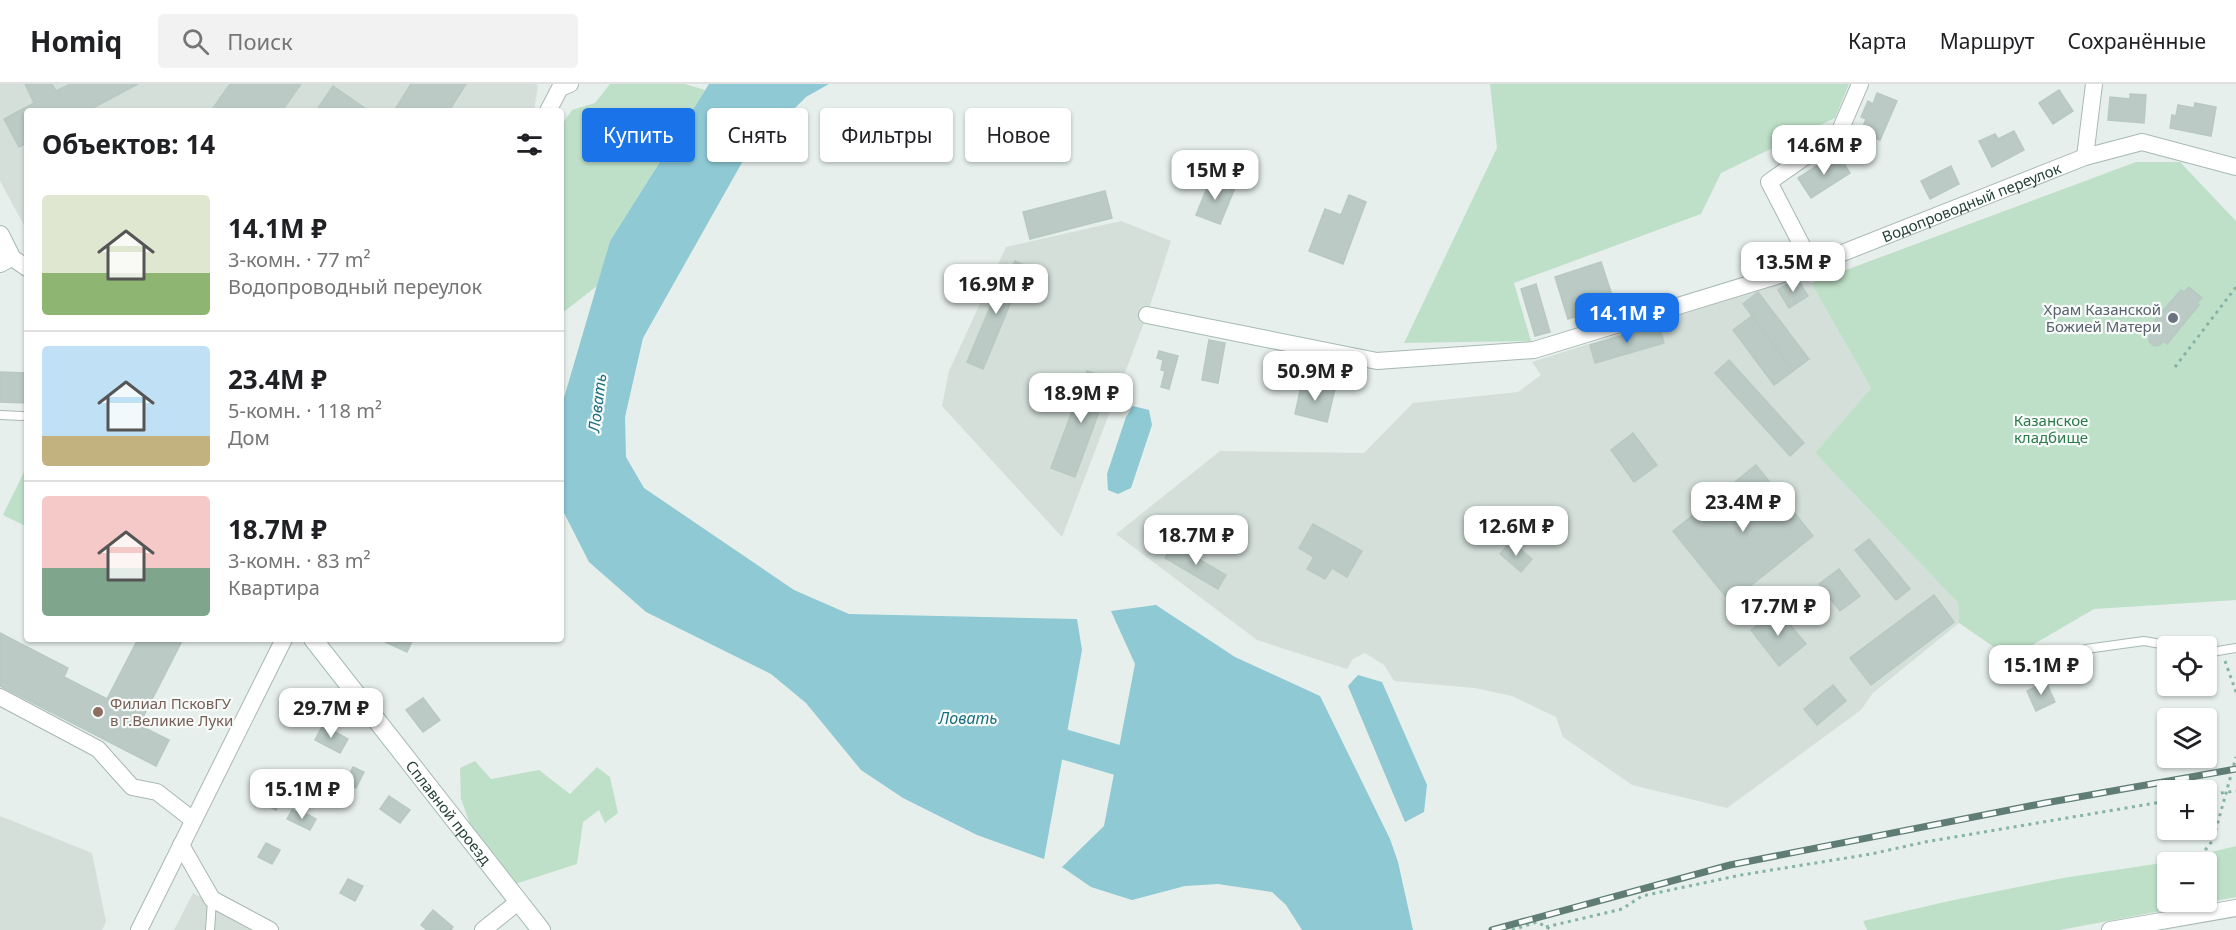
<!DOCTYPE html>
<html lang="ru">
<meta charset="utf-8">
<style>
:root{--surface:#fff;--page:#f2f2f2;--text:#202124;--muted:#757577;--line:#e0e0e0;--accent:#1a73e8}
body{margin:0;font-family:"Noto Sans",sans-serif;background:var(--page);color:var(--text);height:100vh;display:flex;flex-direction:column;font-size:22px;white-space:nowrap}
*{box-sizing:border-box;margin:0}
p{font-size:20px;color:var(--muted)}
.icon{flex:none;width:33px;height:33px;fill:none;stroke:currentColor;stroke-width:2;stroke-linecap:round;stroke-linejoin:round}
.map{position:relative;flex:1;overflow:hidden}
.panel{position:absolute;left:24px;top:24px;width:540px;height:534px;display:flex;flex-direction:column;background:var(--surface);border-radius:6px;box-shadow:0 2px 4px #0004}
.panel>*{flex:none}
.guide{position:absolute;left:582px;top:24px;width:570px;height:54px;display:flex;gap:12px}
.fabs{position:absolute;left:2157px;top:552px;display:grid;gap:12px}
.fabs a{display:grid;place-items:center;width:60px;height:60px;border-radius:6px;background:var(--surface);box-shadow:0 2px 4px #0004;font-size:30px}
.price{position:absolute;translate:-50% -51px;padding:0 14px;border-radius:12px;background:#fff;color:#222;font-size:20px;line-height:39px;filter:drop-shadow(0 2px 3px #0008)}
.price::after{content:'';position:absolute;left:50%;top:36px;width:18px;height:14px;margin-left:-9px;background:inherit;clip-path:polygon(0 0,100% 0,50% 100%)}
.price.on{background:var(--accent);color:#fff}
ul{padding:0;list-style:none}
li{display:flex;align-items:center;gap:18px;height:150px;padding:0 18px}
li+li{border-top:2px solid var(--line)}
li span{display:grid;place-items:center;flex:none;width:168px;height:120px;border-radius:6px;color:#555}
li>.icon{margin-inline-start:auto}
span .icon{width:72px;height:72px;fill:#fffc;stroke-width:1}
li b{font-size:26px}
h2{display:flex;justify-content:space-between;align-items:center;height:72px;padding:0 18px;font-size:26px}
.pill{padding:0 21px;border-radius:6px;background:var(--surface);box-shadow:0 2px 4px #0004;font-size:21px;line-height:54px}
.pill.on{background:var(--accent);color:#fff}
header{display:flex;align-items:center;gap:36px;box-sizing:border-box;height:84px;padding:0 30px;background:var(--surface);border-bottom:2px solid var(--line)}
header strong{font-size:28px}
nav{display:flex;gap:33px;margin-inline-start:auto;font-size:21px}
.search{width:420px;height:54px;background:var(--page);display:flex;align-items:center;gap:15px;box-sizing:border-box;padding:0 21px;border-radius:6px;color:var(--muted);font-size:22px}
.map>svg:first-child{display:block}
.built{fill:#d4dfda}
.green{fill:#bfe0c8;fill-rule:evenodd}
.water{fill:#8ec9d4}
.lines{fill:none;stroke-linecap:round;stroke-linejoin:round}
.river{stroke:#8ec9d4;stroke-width:30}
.building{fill:#bbcac4;stroke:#b8c9c2;stroke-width:1.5}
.lane-casing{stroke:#a8b8b2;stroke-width:10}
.street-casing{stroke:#a8b8b2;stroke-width:18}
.secondary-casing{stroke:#a4bbb3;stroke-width:20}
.path{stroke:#86b3a5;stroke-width:3;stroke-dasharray:3 4.5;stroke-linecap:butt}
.lane{stroke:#fff;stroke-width:8}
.street{stroke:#fff;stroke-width:16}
.secondary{stroke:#fff;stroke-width:18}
.rail-casing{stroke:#5f7d75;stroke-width:7}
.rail{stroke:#f7fbf9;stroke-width:4.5;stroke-dasharray:14;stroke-linecap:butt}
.worship-dot{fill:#6b7280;stroke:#f7fbf9;stroke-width:2}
.education-dot{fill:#8d6e63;stroke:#f7fbf9;stroke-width:2}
.labels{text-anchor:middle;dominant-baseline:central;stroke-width:4.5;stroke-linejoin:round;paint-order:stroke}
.street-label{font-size:15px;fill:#24423a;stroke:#f7fbf9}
.worship-label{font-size:15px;fill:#5b616d;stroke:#f7fbf9;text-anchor:end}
.park-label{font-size:15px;fill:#2d7a4b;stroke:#f7fbf9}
.education-label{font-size:15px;fill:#785e54;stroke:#f7fbf9;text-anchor:start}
.water-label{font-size:16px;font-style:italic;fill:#1c6f80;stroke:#f7fbf9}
</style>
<header>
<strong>Homiq</strong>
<div class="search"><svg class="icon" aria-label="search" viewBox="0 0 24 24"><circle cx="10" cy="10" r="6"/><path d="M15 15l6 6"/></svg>Поиск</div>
<nav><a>Карта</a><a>Маршрут</a><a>Сохранённые</a></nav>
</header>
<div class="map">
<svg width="2236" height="846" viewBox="0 0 2236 846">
<rect width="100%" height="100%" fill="#e6efeb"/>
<!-- built -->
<g class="built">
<path d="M0 0H535L538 1 534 27H27V147L0 97Z"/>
<path d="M1121 137 1171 157 1147 231 1062 453 942 322 949 287 1006 163Z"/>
<path d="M1802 192 1811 199 1871 304 1815 369 1958 519 1959 539 1873 609 1861 626 1727 724 1632 701 1563 653 1556 633 1512 612 1475 604 1394 597 1384 581 1365 569 1353 575 1347 585 1257 556 1116 450 1220 367 1364 369 1413 319 1518 308 1541 291 1532 278Z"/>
<path d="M0 732 92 769 106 838 102 846H0Z"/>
<path d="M193 809 262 846H174Z"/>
</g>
<!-- green -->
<g class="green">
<path d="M610 0H685L705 6 610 157 597 202 561 230V42L572 26 595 19Z"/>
<path d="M1490 0H1849L1835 34 1721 89 1701 130 1514 199 1531 257 1404 259 1497 64Z"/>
<path d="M2136 78H2180L2236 137V516L2094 525 2010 574 1959 539 1958 519 1815 369 1871 304 1811 199Z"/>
<path d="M24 388 27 390V443L3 431Z"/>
<path d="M475 677 491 695 539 686 570 710 597 683 610 693 618 729 605 739 599 726 583 738 577 780 515 800 470 740 461 715 460 684Z"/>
<path d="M2236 762V813L2060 846H1867L1863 837 1949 817 2063 794 2175 777ZM2206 778V818H2168V778Z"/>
</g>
<!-- water -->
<g class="water">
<path d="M709 0H829L806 13 744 75 643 254 625 333 626 373 644 404 794 506 849 530 1077 535 1082 566 1044 775 977 751 903 714 861 686 806 619 771 590 646 528 589 478 561 423V324L610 157Z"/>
<path d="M1133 322 1149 326 1152 341 1131 404 1118 410 1108 406 1107 390 1126 333Z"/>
<path d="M1156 521 1235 573 1320 612 1390 755 1398 778 1413 846H1302L1286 821 1272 808 1218 800 1185 802 1132 816 1091 803 1062 783 1104 742 1135 580 1111 527Z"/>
<path d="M1358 591 1382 598 1427 701 1424 728 1405 738 1348 602Z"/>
</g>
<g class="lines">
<!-- river -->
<path class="river" d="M1025 649 1155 687"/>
</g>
<!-- building -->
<g class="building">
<path d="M25 0H52L56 7 70 0H138L87 27H27V59L19 63 4 35 34 19Z"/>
<path d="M230 0H301L282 27H211Z"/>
<path d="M411 0H466L449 27H394Z"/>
<path d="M333 2 369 27H316Z"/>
<path d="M2059 6 2073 27 2053 40 2039 19Z"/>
<path d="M1877 9 1897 17 1880 56 1861 48 1866 35 1861 33 1868 17 1873 20Z"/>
<path d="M2130 10 2146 11 2144 39 2108 36 2110 13 2130 15Z"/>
<path d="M2195 19 2216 23 2211 52 2170 44 2172 31 2176 32 2178 21 2194 24Z"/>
<path d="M2014 47 2024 66 1992 83 1979 57 1995 50 1998 55Z"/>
<path d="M1837 69 1850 89 1811 114 1798 94Z"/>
<path d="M1951 82 1959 100 1930 115 1921 97Z"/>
<path d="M1211 94 1235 104 1220 140 1196 131Z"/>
<path d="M1105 107 1112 134 1030 155 1023 128Z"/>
<path d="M1349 111 1366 118 1343 180 1309 167 1325 125 1341 131Z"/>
<path d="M1015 177 1026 182 983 285 967 278 1007 183 1012 184Z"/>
<path d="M1601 178 1615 220 1568 235 1555 193Z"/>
<path d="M1797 194 1808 212 1789 224 1778 206Z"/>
<path d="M1536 200 1550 248 1535 252 1521 205Z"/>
<path d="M2189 203 2202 214 2197 219 2199 221 2167 260 2163 257 2160 261 2154 262 2149 258V252L2153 248 2148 244 2181 206 2184 208Z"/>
<path d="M1758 208 1809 275 1793 287 1743 220Z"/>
<path d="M1752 232 1793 287 1774 301 1733 246Z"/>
<path d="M1659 241 1664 259 1595 279 1590 261Z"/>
<path d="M1209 256 1225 259 1218 299 1202 296Z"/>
<path d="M1159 267 1178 272 1169 305 1161 303 1165 287 1161 286 1163 276 1157 274Z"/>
<path d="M1729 276 1804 359 1790 372 1715 289Z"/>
<path d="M1087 287 1111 295 1075 393 1051 384Z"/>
<path d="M0 288 27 289V319L0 318Z"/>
<path d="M1302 298 1335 305 1327 338 1295 330Z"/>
<path d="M1633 349 1657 381 1634 398 1611 366Z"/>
<path d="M1756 381 1813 452 1730 518 1673 447Z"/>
<path d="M1313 440 1362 467 1347 493 1332 484 1325 495 1307 485 1314 473 1299 464Z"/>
<path d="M1869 455 1910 505 1896 516 1855 466Z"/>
<path d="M1511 457 1532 475 1521 488 1500 470Z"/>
<path d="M1173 460 1226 491 1218 505 1165 474Z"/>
<path d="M1839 485 1860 512 1840 527 1819 500Z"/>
<path d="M1934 511 1954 538 1871 601 1850 574Z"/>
<path d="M1777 525 1806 560 1779 582 1751 546Z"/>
<path d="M0 549 68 584 64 593 107 615 138 555H183L139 641 169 656 156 682 0 602Z"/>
<path d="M379 555H413L407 568Z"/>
<path d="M2046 598 2055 618 2036 627 2027 607Z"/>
<path d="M1833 601 1846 617 1817 641 1804 625Z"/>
<path d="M423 614 440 636 423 648 406 626Z"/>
<path d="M323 641 348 655 340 669 315 656Z"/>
<path d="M353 683 364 688 356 704 346 698Z"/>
<path d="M291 689 308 698 300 712 283 703Z"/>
<path d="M265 709 280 717 276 726 260 718Z"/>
<path d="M389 712 410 726 400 739 380 725Z"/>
<path d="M292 726 305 733 307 730 316 735 310 746 287 735Z"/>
<path d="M266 759 280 766 272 780 258 773Z"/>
<path d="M348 795 363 802 355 817 340 809Z"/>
<path d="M433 826 453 843 451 846H427L421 841Z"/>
</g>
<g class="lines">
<!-- lane casing -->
<g class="lane-casing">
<g id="lane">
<path d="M0 331 22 332"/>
<path d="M2206 569 2236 564"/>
<path d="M2025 585 2086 565 2144 557 2172 562"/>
<path d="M210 846 212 816"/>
</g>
</g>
<!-- street casing -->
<g class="street-casing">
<g id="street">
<path d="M548 27 560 4 570 0"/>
<path d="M2085 73 2094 0"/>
<path d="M11 173 27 184"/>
<path d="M1812 181 1769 98 1839 49 1860 0"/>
<path id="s1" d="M1147 231 1377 277 1534 266 1812 181 2085 73 2142 58 2236 83"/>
<path d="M0 613 98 665 132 703 157 708 193 736"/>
<path d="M181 761 212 815 270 846"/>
<path d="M139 846 284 555"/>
<path d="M483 846 518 818"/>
<path d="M2110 846 2236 824"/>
</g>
</g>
<!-- secondary casing -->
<g class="secondary-casing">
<g id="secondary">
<path d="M0 151 11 173 0 179"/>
<path id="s2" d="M313 555 541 846"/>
</g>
</g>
<!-- path -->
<g class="path">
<path d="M2175 283 2236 203"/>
<path d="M2225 577 2236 608"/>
<path d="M2206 711 2236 707"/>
<path d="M2196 778 2213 756 2236 673"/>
<path d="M1546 843 1622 825 1642 812 1741 791 1871 770 1925 758 2168 717"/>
<path d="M1512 846 1537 838 1552 846"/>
</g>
<!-- lane -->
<use href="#lane" class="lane"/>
<!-- street -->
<use href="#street" class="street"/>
<!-- secondary -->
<use href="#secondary" class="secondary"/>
<!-- rail casing -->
<g class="rail-casing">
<path id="rail" d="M1492 846 1730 781 2045 719 2236 685"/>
</g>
<!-- rail -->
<use href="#rail" class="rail"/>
</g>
<!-- markers -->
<circle class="worship-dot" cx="2173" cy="234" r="6"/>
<circle class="education-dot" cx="98" cy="628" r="6"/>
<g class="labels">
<!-- street labels -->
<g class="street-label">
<text stroke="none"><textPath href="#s1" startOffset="854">Водопроводный переулок</textPath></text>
<text stroke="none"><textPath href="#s2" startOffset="220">Сплавной проезд</textPath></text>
</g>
<!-- worship labels -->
<g class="worship-label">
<text x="2161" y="225">Храм Казанской<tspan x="2161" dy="17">Божией Матери</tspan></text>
</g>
<!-- park labels -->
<g class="park-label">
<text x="2051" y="336">Казанское<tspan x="2051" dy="17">кладбище</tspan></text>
</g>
<!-- education labels -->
<g class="education-label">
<text x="110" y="619">Филиал ПсковГУ<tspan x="110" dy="17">в г.Великие Луки</tspan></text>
</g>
<!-- water labels -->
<g class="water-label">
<text transform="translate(597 319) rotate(-83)">Ловать</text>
<text x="968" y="634">Ловать</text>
</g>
</g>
</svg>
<div class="fabs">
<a><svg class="icon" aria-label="locate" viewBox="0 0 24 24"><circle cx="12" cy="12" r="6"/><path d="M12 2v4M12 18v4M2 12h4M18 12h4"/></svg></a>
<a><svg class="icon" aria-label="layers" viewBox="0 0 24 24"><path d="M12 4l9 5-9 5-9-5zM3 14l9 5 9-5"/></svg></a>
<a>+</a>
<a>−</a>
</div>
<b class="price" style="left:1824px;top:92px">14.6M ₽</b>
<b class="price" style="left:1215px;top:117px">15M ₽</b>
<b class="price" style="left:1793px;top:209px">13.5M ₽</b>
<b class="price" style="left:996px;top:231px">16.9M ₽</b>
<b class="price on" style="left:1627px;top:260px">14.1M ₽</b>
<b class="price" style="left:1315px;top:318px">50.9M ₽</b>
<b class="price" style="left:1081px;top:340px">18.9M ₽</b>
<b class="price" style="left:1743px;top:449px">23.4M ₽</b>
<b class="price" style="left:1516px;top:473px">12.6M ₽</b>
<b class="price" style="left:1196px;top:482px">18.7M ₽</b>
<b class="price" style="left:1778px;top:553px">17.7M ₽</b>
<b class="price" style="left:2041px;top:612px">15.1M ₽</b>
<b class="price" style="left:331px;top:655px">29.7M ₽</b>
<b class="price" style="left:302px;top:736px">15.1M ₽</b>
<div class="guide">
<a class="pill on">Купить</a>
<a class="pill">Снять</a>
<a class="pill">Фильтры</a>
<a class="pill">Новое</a>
</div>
<section class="panel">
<h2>Объектов: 14<svg class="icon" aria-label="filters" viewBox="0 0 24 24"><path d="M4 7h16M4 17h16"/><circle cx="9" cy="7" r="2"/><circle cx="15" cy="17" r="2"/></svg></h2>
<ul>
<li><span style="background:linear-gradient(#dfe7d0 65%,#8fb573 0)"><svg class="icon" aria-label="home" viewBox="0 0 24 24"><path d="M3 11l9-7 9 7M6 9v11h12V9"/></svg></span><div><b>14.1M ₽</b><p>3-комн. · 77 m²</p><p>Водопроводный переулок</p></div></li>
<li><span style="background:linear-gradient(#bfe0f5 75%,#c2b280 0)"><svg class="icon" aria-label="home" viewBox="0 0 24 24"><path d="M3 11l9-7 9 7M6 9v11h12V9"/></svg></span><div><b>23.4M ₽</b><p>5-комн. · 118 m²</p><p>Дом</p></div></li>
<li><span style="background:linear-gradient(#f6c9c9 60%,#7fa58c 0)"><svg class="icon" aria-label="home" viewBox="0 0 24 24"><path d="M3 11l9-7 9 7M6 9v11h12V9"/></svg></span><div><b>18.7M ₽</b><p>3-комн. · 83 m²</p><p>Квартира</p></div></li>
</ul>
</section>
</div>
